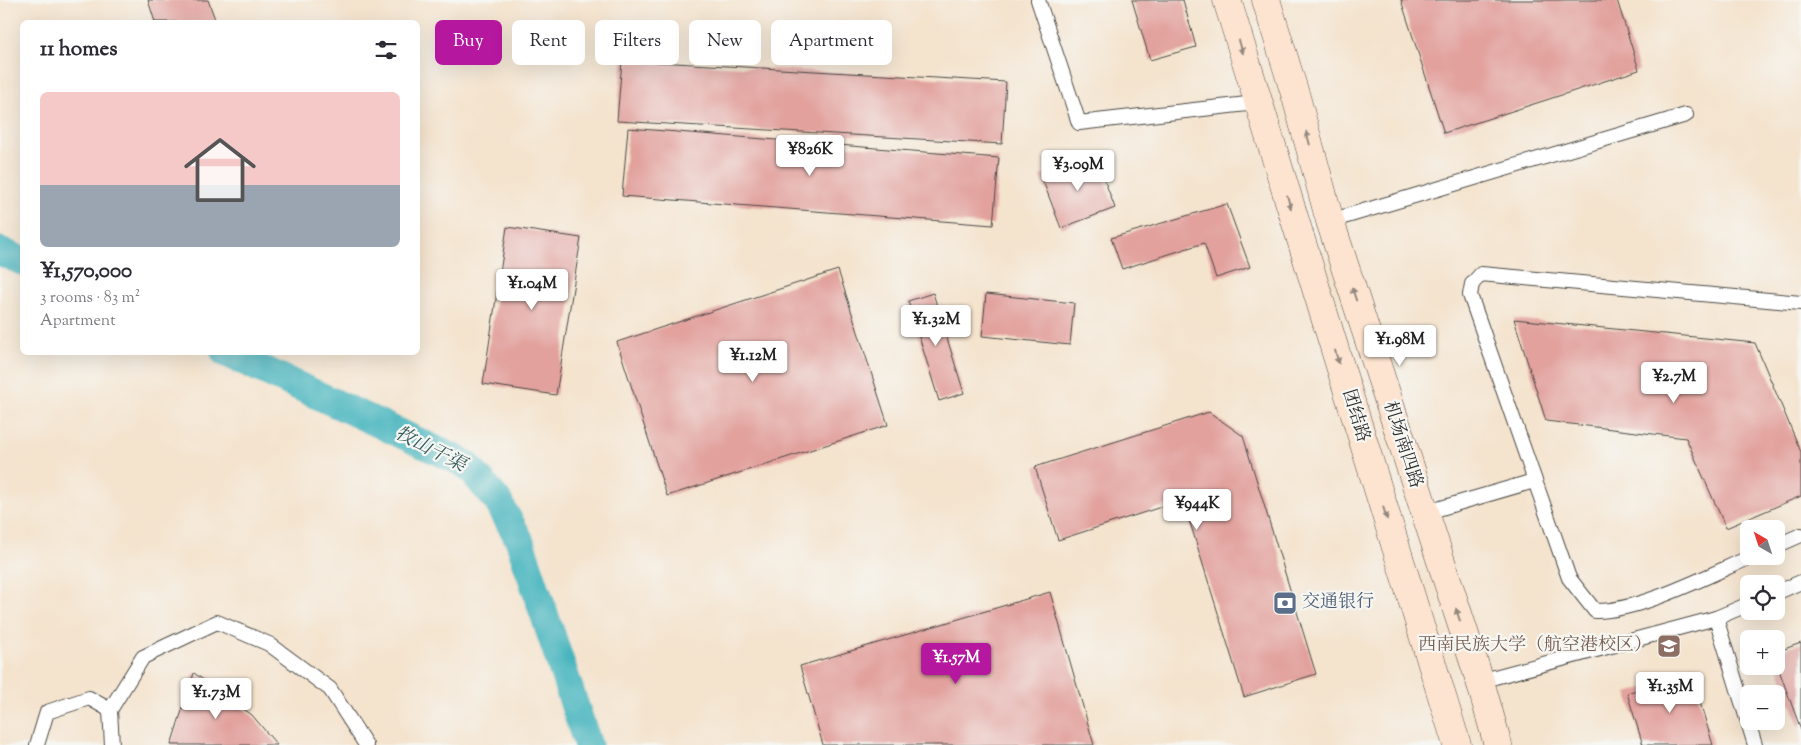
<!DOCTYPE html>
<meta charset="utf-8">
<style>
:root{--surface:#fff;--page:#f7f7f7;--text:#2b2b33;--muted:#7c7c81;--line:#e1e1e2;--accent:#b5179e}
body{margin:0;font-family:"Sorts Mill Goudy","Noto Serif SC",serif;background:var(--page);color:var(--text);height:100vh;display:flex;flex-direction:column;font-size:19px;white-space:nowrap}
*{box-sizing:border-box;margin:0}
p{font-size:16px;color:var(--muted)}
.icon{flex:none;width:28px;height:28px;fill:none;stroke:currentColor;stroke-width:2;stroke-linecap:round;stroke-linejoin:round}
.map{position:relative;flex:1;overflow:hidden}
.drawer{position:absolute;left:20px;top:20px;width:400px;height:335px;display:flex;flex-direction:column;background:var(--surface);border-radius:8px;box-shadow:0 5px 20px #0002}
.drawer>*{flex:none}
.banner{position:absolute;left:435px;top:20px;width:475px;height:45px;display:flex;gap:10px}
.needle{width:32px;rotate:321deg}
.buttons{position:absolute;left:1740px;top:520px;display:grid;gap:10px}
.buttons a{display:grid;place-items:center;width:45px;height:45px;border-radius:8px;background:var(--surface);box-shadow:0 5px 20px #0002;font-size:25px}
.price{position:absolute;translate:-50% -42px;padding:0 11px;border-radius:5px;background:#fff;color:#222;font-size:16px;line-height:32px;filter:drop-shadow(0 1px 2px #0008)}
.price::after{content:'';position:absolute;left:50%;top:30px;width:15px;height:11px;margin-left:-8px;background:inherit;clip-path:polygon(0 0,100% 0,50% 100%)}
.price.current{background:var(--accent);color:#fff}
ul{padding:0;list-style:none}
li{display:grid;align-content:center;gap:10px;height:265px;padding:0 20px}
li+li{border-top:1px solid var(--line)}
li span{display:grid;place-items:center;height:155px;border-radius:8px;color:#555}
li>.icon{margin-inline-start:auto}
span .icon{width:90px;height:90px;fill:#fffc;stroke-width:1}
li b{font-size:21px}
h2{display:flex;justify-content:space-between;align-items:center;height:60px;padding:0 20px;font-size:21px}
.chip{padding:0 18px;border-radius:8px;background:var(--surface);box-shadow:0 5px 20px #0002;font-size:18px;line-height:45px}
.chip.current{background:var(--accent);color:#fff}
.map>svg:first-child{display:block}
.lines{fill:none;stroke-linecap:round;stroke-linejoin:round}
.canal{stroke:#45b4bd;stroke-width:29}
.building{fill:#e2a19d}
.service-casing{stroke:#494743;stroke-width:16}
.secondary-casing{stroke:#494743;stroke-width:29}
.service{stroke:#fff;stroke-width:14}
.secondary{stroke:#fde4d0;stroke-width:28}
.oneway{fill:#94887e}
.labels{text-anchor:middle;dominant-baseline:central;stroke-width:4.5;stroke-linejoin:round;paint-order:stroke}
.street-label{font-size:18px;fill:#2b2b2b;stroke:#f6f6f2}
.service-label{font-size:18px;fill:#4e5e75;stroke:#f6f6f2;text-anchor:start}
.education-label{font-size:18px;fill:#785e54;stroke:#f6f6f2;text-anchor:end}
.water-label{font-size:19px;font-style:italic;fill:#345b5e;stroke:#f6f6f2}
</style>
<div class="map">
<svg width="1801" height="745" viewBox="0 0 1801 745">
<rect width="100%" height="100%" fill="#f6f6f2"/>
<filter id="ink" filterUnits="userSpaceOnUse"><feTurbulence type="fractalNoise" baseFrequency=".02" numOctaves="2"/><feDisplacementMap in="SourceGraphic" scale="10" xChannelSelector="R" yChannelSelector="G"/><feConvolveMatrix kernelMatrix="1 2 1 2 8 2 1 2 1" color-interpolation-filters="sRGB"/></filter>
<filter id="wash" filterUnits="userSpaceOnUse"><feTurbulence type="fractalNoise" baseFrequency=".0096" numOctaves="4" result="noise"/><feDisplacementMap in="SourceGraphic" scale="20" xChannelSelector="R" yChannelSelector="G"/><feGaussianBlur stdDeviation="1.12" result="paint"/><feColorMatrix in="noise" values="0 0 0 0 0 0 0 0 0 0 0 0 0 0 0 0 0 1.4 0 .05"/><feComposite in="paint" operator="in"/></filter>
<g filter="url(#wash)">
<rect width="100%" height="100%" fill="#f4e3cd"/>
<g class="lines">
<!-- canal -->
<g class="canal">
<path d="M0 251 22 261"/>
<path d="M225 352 466 464 497 500 519 539 588 745"/>
</g>
</g>
<g id="blocks">
<!-- building -->
<g class="building">
<path d="M148 0H208L216 22H155Z"/>
<path d="M1132 0H1183L1196 47 1150 60Z"/>
<path d="M1401 0H1617L1639 70 1444 133Z"/>
<path d="M622 60 1006 82 1002 144 617 121Z"/>
<path d="M628 128 999 158 993 225 622 196Z"/>
<path d="M1095 155 1115 208 1061 228 1041 176Z"/>
<path d="M1227 204 1250 267 1216 278 1204 243 1122 269 1111 238Z"/>
<path d="M507 227 581 238 556 395 483 384Z"/>
<path d="M838 270 888 425 667 496 617 342Z"/>
<path d="M933 293 964 393 939 401 908 301Z"/>
<path d="M986 294 1074 303 1070 345 982 336Z"/>
<path d="M1514 319 1755 343 1801 452V496L1726 528 1686 438 1546 421Z"/>
<path d="M1209 412 1243 436 1316 674 1244 697 1183 500 1058 540 1035 467Z"/>
<path d="M1050 592 1094 745H823L800 666Z"/>
<path d="M1801 643V730L1776 662V652Z"/>
<path d="M194 673 252 715 277 745H171Z"/>
<path d="M1691 673 1713 745H1643L1627 693Z"/>
</g>
</g>
</g>
<g filter="url(#ink)">
<use href="#blocks" fill-opacity="0" stroke="#494743" stroke-width="1"/>
<g class="lines">
<!-- service casing -->
<g class="service-casing">
<g id="service">
<path d="M1038 0 1079 123 1247 104"/>
<path d="M1330 221 1686 115"/>
<path d="M1424 513 1534 481"/>
<path d="M1776 546 1801 535"/>
<path d="M1753 556C1711 574 1639 612 1595 611L1569 578 1470 295 1472 284 1481 274 1801 303"/>
<path d="M1776 593 1801 582"/>
<path d="M1716 618 1755 745"/>
<path d="M1480 681 1716 618 1749 604"/>
<path d="M110 710 143 657 217 622 269 644 330 689 366 745"/>
<path d="M37 745 47 712 89 698 110 710 112 745"/>
</g>
</g>
<!-- secondary casing -->
<g class="secondary-casing">
<g id="secondary">
<path d="M1227 0 1457 745"/>
<path d="M1266 0 1296 97 1330 221 1480 681 1498 745"/>
</g>
</g>
<!-- service -->
<use href="#service" class="service"/>
<!-- secondary -->
<use href="#secondary" class="secondary"/>
</g>
<!-- one-way arrows -->
<defs><path id="oneway-solid" d="M-6-.8H1V-3.2L6.5 0L1 3.2V.8H-6Z" transform="scale(1.25)"/></defs>
<g class="oneway">
<use href="#oneway-solid" transform="translate(1241 47) rotate(73)"/>
<use href="#oneway-solid" transform="translate(1308 138) rotate(-105)"/>
<use href="#oneway-solid" transform="translate(1289 202) rotate(73)"/>
<use href="#oneway-solid" transform="translate(1354 294) rotate(-108)"/>
<use href="#oneway-solid" transform="translate(1337 357) rotate(73)"/>
<use href="#oneway-solid" transform="translate(1385 513) rotate(73)"/>
<use href="#oneway-solid" transform="translate(1458 615) rotate(-108)"/>
</g>
</g>
<!-- icons -->
<defs>
<g id="bank-square" transform="scale(1.25)"><rect x="-9" y="-9" width="18" height="18" rx="4" fill="#5c6f8a" stroke="#f6f6f2"/><path d="M-6-4H6V4H-6ZM0-2.3a2.3 2.3 0 1 0 0 4.6a2.3 2.3 0 1 0 0-4.6Z" fill="#fff"/></g>
<g id="university-square" transform="scale(1.25)"><rect x="-9" y="-9" width="18" height="18" rx="4" fill="#8d6e63" stroke="#f6f6f2"/><path d="M0-5L7-2L0 1L-7-2ZM-4 1L0 2.5L4 1V4Q0 6-4 4Z" fill="#fff"/></g>
</defs>
<g fill-rule="evenodd">
<use href="#bank-square" x="1285" y="603"/>
<use href="#university-square" x="1669" y="646"/>
</g>
<g class="labels">
<!-- street labels -->
<g class="street-label">
<text transform="translate(1355 416) rotate(73)">团结路</text>
<text transform="translate(1402 445) rotate(72)">机场南四路</text>
</g>
<!-- service labels -->
<g class="service-label">
<text x="1302" y="603">交通银行</text>
</g>
<!-- education labels -->
<g class="education-label">
<text x="1652" y="646">西南民族大学（航空港校区）</text>
</g>
<!-- water labels -->
<g class="water-label">
<text transform="translate(430 450) rotate(27)">牧山干渠</text>
</g>
</g>
</svg>
<div class="buttons">
<a><svg class="needle" viewBox="-14 -14 28 28"><path d="M0-13l5 13h-10z" fill="#e53935"/><path d="M0 13l5-13h-10z" fill="#7c7c81"/></svg></a>
<a><svg class="icon" aria-label="locate" viewBox="0 0 24 24"><circle cx="12" cy="12" r="6"/><path d="M12 2v4M12 18v4M2 12h4M18 12h4"/></svg></a>
<a>+</a>
<a>−</a>
</div>
<b class="price" style="left:810px;top:177px">¥826K</b>
<b class="price" style="left:1078px;top:192px">¥3.09M</b>
<b class="price" style="left:532px;top:311px">¥1.04M</b>
<b class="price" style="left:936px;top:347px">¥1.32M</b>
<b class="price" style="left:1400px;top:367px">¥1.98M</b>
<b class="price" style="left:753px;top:383px">¥1.12M</b>
<b class="price" style="left:1674px;top:404px">¥2.7M</b>
<b class="price" style="left:1197px;top:531px">¥944K</b>
<b class="price current" style="left:956px;top:685px">¥1.57M</b>
<b class="price" style="left:1670px;top:714px">¥1.35M</b>
<b class="price" style="left:216px;top:720px">¥1.73M</b>
<div class="banner">
<a class="chip current">Buy</a>
<a class="chip">Rent</a>
<a class="chip">Filters</a>
<a class="chip">New</a>
<a class="chip">Apartment</a>
</div>
<section class="drawer">
<h2>11 homes<svg class="icon" aria-label="filters" viewBox="0 0 24 24"><path d="M4 7h16M4 17h16"/><circle cx="9" cy="7" r="2"/><circle cx="15" cy="17" r="2"/></svg></h2>
<ul>
<li><span style="background:linear-gradient(#f6c9c9 60%,#9aa5b1 0)"><svg class="icon" aria-label="home" viewBox="0 0 24 24"><path d="M3 11l9-7 9 7M6 9v11h12V9"/></svg></span><div><b>¥1,570,000</b><p>3 rooms · 83 m²</p><p>Apartment</p></div></li>
</ul>
</section>
</div>
